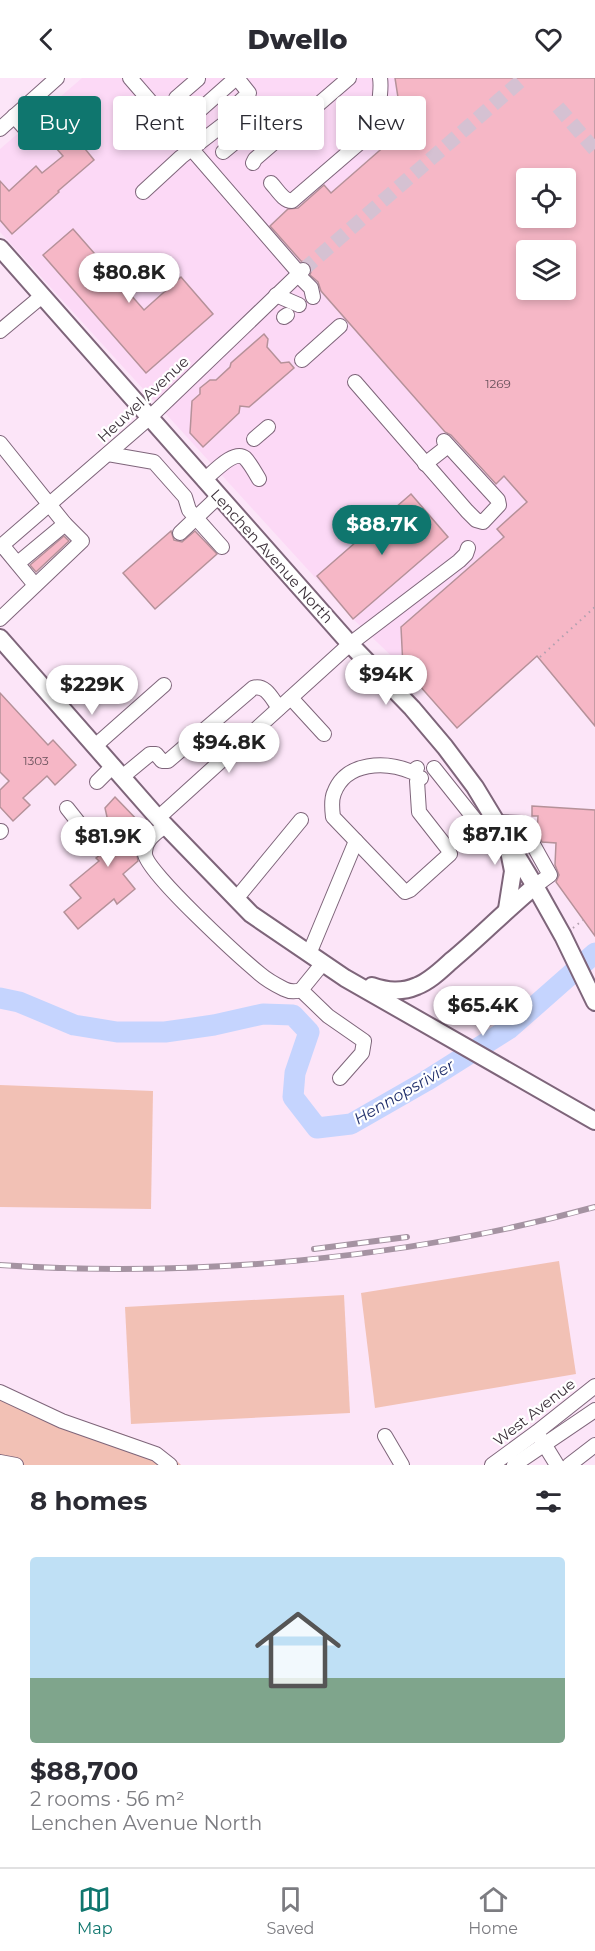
<!DOCTYPE html>
<meta charset="utf-8">
<style>
:root{--surface:#fff;--page:#f2f2f3;--text:#2b2b33;--muted:#7c7c81;--line:#e1e1e2;--accent:#0f766e}
body{margin:0;font-family:Montserrat,sans-serif;background:var(--page);color:var(--text);height:100vh;display:flex;flex-direction:column;font-size:22px;white-space:nowrap}
*{box-sizing:border-box;margin:0}
p{font-size:20px;color:var(--muted)}
.icon{flex:none;width:33px;height:33px;fill:none;stroke:currentColor;stroke-width:2;stroke-linecap:round;stroke-linejoin:round}
.map{position:relative;height:1387px;overflow:hidden}
.details{display:flex;flex-direction:column;background:var(--surface);flex:1}
.details>*{flex:none}
.hud{position:absolute;left:18px;top:18px;width:560px;height:54px;display:flex;gap:12px}
.buttons{position:absolute;left:516px;top:90px;display:grid;gap:12px}
.buttons a{display:grid;place-items:center;width:60px;height:60px;border-radius:6px;background:var(--surface);box-shadow:0 3px 9px #0003;font-size:30px}
.price{position:absolute;translate:-50% -51px;padding:0 14px;border-radius:21px;background:#fff;color:#222;font-size:20px;line-height:39px;filter:drop-shadow(0 2px 3px #0008)}
.price::after{content:'';position:absolute;left:50%;top:36px;width:18px;height:14px;margin-left:-9px;background:inherit;clip-path:polygon(0 0,100% 0,50% 100%)}
.price.current{background:var(--accent);color:#fff}
ul{padding:0;list-style:none}
li{display:grid;align-content:center;gap:12px;height:318px;padding:0 30px}
li span{display:grid;place-items:center;height:186px;border-radius:6px;color:#555}
li>.icon{margin-inline-start:auto}
span .icon{width:108px;height:108px;fill:#fffc;stroke-width:1}
li b{font-size:26px}
h2{display:flex;justify-content:space-between;align-items:center;height:72px;padding:0 30px;font-size:26px}
.chip{padding:0 21px;border-radius:6px;background:var(--surface);box-shadow:0 3px 9px #0003;font-size:21px;line-height:54px}
.chip.current{background:var(--accent);color:#fff}
header{display:flex;justify-content:space-between;align-items:center;height:78px;padding:0 30px;background:var(--surface);font-size:27px;font-weight:800}
.menu{display:flex;justify-content:space-around;align-items:center;height:84px;border-top:2px solid var(--line);background:var(--surface);font-size:16px;color:var(--muted)}
.menu a{display:grid;justify-items:center;gap:3px}
.menu .current{color:var(--accent)}
.map>svg:first-child{display:block}
.built{fill:#fcd9f6;fill-rule:evenodd}
.green{fill:#f2c1b5}
.lines{fill:none;stroke-linecap:round;stroke-linejoin:round}
.river{stroke:#c5d4fe;stroke-width:21}
.building{fill:#f6b7c6;stroke:#b59199;stroke-width:1.5;fill-rule:evenodd}
.minor-tunnel{stroke:#d5c1d2;stroke-width:14;stroke-dasharray:14 7;stroke-linecap:butt}
.minor-casing{stroke:#7e657a;stroke-width:16}
.major-casing{stroke:#7e657a;stroke-width:20}
.path{stroke:#b3a0af;stroke-width:2;stroke-dasharray:1.5 4.5;stroke-linecap:butt}
.minor{stroke:#fff;stroke-width:14}
.major{stroke:#fff;stroke-width:16}
.rail-casing{stroke:#a593a2;stroke-width:6}
.rail{stroke:#fff;stroke-width:4;stroke-dasharray:11;stroke-linecap:butt}
.labels{text-anchor:middle;dominant-baseline:central;stroke-width:4.5;stroke-linejoin:round;paint-order:stroke}
.number-label{font-size:12px;fill:#6a525c}
.street-label{font-size:15px;fill:#3b3039;stroke:#fff}
.water-label{font-size:16px;font-style:italic;fill:#22316d;stroke:#fff}
</style>
<header><svg class="icon" aria-label="back" viewBox="0 0 24 24"><path d="M15 5l-7 7 7 7"/></svg>Dwello<svg class="icon" aria-label="heart" viewBox="0 0 24 24"><path d="M12 20l-8-8c-3-5 5-10 8-4 3-6 11-1 8 4z"/></svg></header>
<div class="map">
<svg width="595" height="1387" viewBox="0 0 595 1387">
<rect width="100%" height="100%" fill="#fce5f8"/>
<!-- built -->
<path class="built" d="M82 0H595V527L457 650 403 589 353 541 0 154V71ZM526 100H566V140H526ZM526 172H566V212H526Z"/>
<!-- green -->
<g class="green">
<path d="M0 1007 153 1013 151 1131 0 1129Z"/>
<path d="M559 1183 576 1296 375 1330 361 1215Z"/>
<path d="M344 1217 350 1335 131 1346 125 1229Z"/>
<path d="M0 1308C21 1317 42 1327 64 1336 94 1348 162 1364 181 1387H0Z"/>
</g>
<g class="lines">
<!-- river -->
<path class="river" d="M0 920 19 924 74 947 117 954H165L214 947 263 936 293 937 309 954 295 995 293 1019 317 1050 351 1046 426 1003 510 950 595 875"/>
</g>
<!-- building -->
<g class="building">
<path d="M395 0H595V648L537 578 457 650 403 589 401 549 504 459 497 451 527 424 504 398 496 406 451 357 445 354 321 213 318 204 310 197 312 190 310 186 301 183 270 148 288 131 298 130 324 107 331 115 403 52ZM526 100H566V140H526ZM526 172H566V212H526Z"/>
<path d="M73 56 94 82 58 113 59 114 12 156 0 142V103L9 113 36 88 42 95 63 78 56 70Z"/>
<path d="M73 151 144 232 181 199 213 236 146 295 43 177Z"/>
<path d="M264 256 268 261 267 269 281 285 289 284 294 290 249 329 240 328 239 335 203 369 190 355 192 323 200 316V310L210 302H216L230 289 231 285Z"/>
<path d="M411 416 448 459 353 541 317 498Z"/>
<path d="M171 453 174 462 182 464 195 453 217 476 155 531 123 495Z"/>
<path d="M64 458 69 463 36 494 30 487Z"/>
<path d="M0 615 48 667 53 662 76 687 55 707 47 698 23 720 30 727 13 743 0 729V712L9 703 0 694Z"/>
<path d="M115 719 143 748 130 760 136 771 138 783 123 796 135 811 117 826 114 821 78 851 64 834 81 820 70 807 99 783 96 780 113 766 105 730Z"/>
<path d="M532 728 595 732V858L556 804 559 797 555 787 556 765 542 764 537 755 538 738H532Z"/>
</g>
<g class="lines">
<!-- minor-tunnel -->
<g class="minor-tunnel">
<path d="M558 29 595 72"/>
<path d="M303 192 524 0"/>
</g>
<!-- minor casing -->
<g class="minor-casing">
<g id="minor">
<path d="M130 0 299 195"/>
<path d="M176 20 198 1"/>
<path d="M234 29 249 15 237 0"/>
<path d="M14 38 34 61"/>
<path d="M192 39 236 0"/>
<path d="M0 51 57 0"/>
<path d="M223 74 268 37"/>
<path d="M253 85 255 81 349 0"/>
<path d="M271 105C277 111 283 123 292 123L371 55C377 45 382 12 380 0"/>
<path d="M143 114 181 79 251 25 258 28 286 56"/>
<path d="M298 197 311 210 313 219"/>
<path d="M276 217 299 227"/>
<path d="M284 239 287 237"/>
<path d="M0 253 42 218"/>
<path d="M302 282 340 248"/>
<path d="M355 304 467 433 476 442 483 444 499 427 498 422 444 363"/>
<path d="M254 361 268 349"/>
<path d="M0 365 65 446 82 463 0 541"/>
<path d="M108 376 154 384 185 419 189 432 222 469"/>
<path d="M425 386 448 368"/>
<path d="M204 402C213 395 234 371 245 380 250 385 255 394 259 401"/>
<path d="M180 455 219 418"/>
<path d="M2 467 35 507"/>
<path d="M0 469 149 340 303 192"/>
<path d="M18 485 65 446"/>
<path d="M291 620 324 656"/>
<path d="M95 668 164 607"/>
<path d="M417 690 412 694C386 683 346 683 334 715 331 722 332 731 333 739L405 814 410 812 450 776 448 771 419 734 417 703 421 700"/>
<path d="M434 690 477 744"/>
<path d="M122 699 150 676H156L162 683H168L253 610C266 606 272 621 279 630"/>
<path d="M97 704 113 688"/>
<path d="M67 730 86 754"/>
<path d="M158 740 350 566 459 483 466 476 468 470"/>
<path d="M496 744 521 745 550 797 535 808"/>
<path d="M166 747C156 755 144 762 145 776 146 794 242 881 260 896 267 902 276 907 284 911 290 914 295 914 301 912L323 885"/>
<path d="M0 754 1 753"/>
<path d="M236 821 301 742"/>
<path d="M309 876 356 763"/>
<path d="M301 912 328 938 364 963 362 975 340 1000"/>
<path d="M0 1314 62 1343 156 1376 170 1387"/>
<path d="M385 1358 402 1387"/>
<path d="M541 1361 557 1387"/>
<path d="M0 1384 16 1387"/>
<path d="M492 1387 537 1354 595 1308"/>
<path d="M514 1387 595 1332"/>
<path d="M569 1387 595 1367"/>
</g>
</g>
<!-- major casing -->
<g class="major-casing">
<g id="major">
<path d="M0 170 350 566 412 630 445 669 475 709 535 808 563 858 595 924"/>
<path d="M0 560 158 740 251 836 345 900 595 1043"/>
<path d="M507 831 513 793 509 773"/>
<path d="M372 908C387 913 401 915 417 908 430 903 441 892 451 883 480 859 506 832 535 808"/>
</g>
</g>
<!-- path -->
<g class="path">
<path d="M540 579 595 529"/>
<path d="M573 850 583 842"/>
</g>
<!-- minor -->
<use href="#minor" class="minor"/>
<!-- major -->
<use href="#major" class="major"/>
<!-- rail casing -->
<g class="rail-casing">
<g id="rail">
<path d="M314 1171 407 1159"/>
<path d="M0 1187C194 1200 407 1181 595 1129"/>
</g>
</g>
<!-- rail -->
<use href="#rail" class="rail"/>
</g>
<g class="labels">
<!-- number labels -->
<g class="number-label">
<text x="498" y="305">1269</text>
<text x="36" y="682">1303</text>
</g>
<!-- street labels -->
<g class="street-label">
<text transform="translate(143 321) rotate(-43)">Heuwel Avenue</text>
<text transform="translate(272 478) rotate(48)">Lenchen Avenue North</text>
<text transform="translate(534 1334) rotate(-38)">West Avenue</text>
</g>
<!-- water labels -->
<g class="water-label">
<text transform="translate(404 1014) rotate(-30)">Hennopsrivier</text>
</g>
</g>
</svg>
<div class="buttons">
<a><svg class="icon" aria-label="locate" viewBox="0 0 24 24"><circle cx="12" cy="12" r="6"/><path d="M12 2v4M12 18v4M2 12h4M18 12h4"/></svg></a>
<a><svg class="icon" aria-label="layers" viewBox="0 0 24 24"><path d="M12 4l9 5-9 5-9-5zM3 14l9 5 9-5"/></svg></a>
</div>
<b class="price" style="left:129px;top:226px">$80.8K</b>
<b class="price current" style="left:382px;top:478px">$88.7K</b>
<b class="price" style="left:386px;top:628px">$94K</b>
<b class="price" style="left:92px;top:638px">$229K</b>
<b class="price" style="left:229px;top:696px">$94.8K</b>
<b class="price" style="left:495px;top:788px">$87.1K</b>
<b class="price" style="left:108px;top:790px">$81.9K</b>
<b class="price" style="left:483px;top:959px">$65.4K</b>
<div class="hud">
<a class="chip current">Buy</a>
<a class="chip">Rent</a>
<a class="chip">Filters</a>
<a class="chip">New</a>
</div>
</div>
<section class="details">
<h2>8 homes<svg class="icon" aria-label="filters" viewBox="0 0 24 24"><path d="M4 7h16M4 17h16"/><circle cx="9" cy="7" r="2"/><circle cx="15" cy="17" r="2"/></svg></h2>
<ul>
<li><span style="background:linear-gradient(#bfe0f5 65%,#7fa58c 0)"><svg class="icon" aria-label="home" viewBox="0 0 24 24"><path d="M3 11l9-7 9 7M6 9v11h12V9"/></svg></span><div><b>$88,700</b><p>2 rooms · 56 m²</p><p>Lenchen Avenue North</p></div></li>
</ul>
</section>
<nav class="menu">
<a class="current"><svg class="icon" aria-label="map" viewBox="0 0 24 24"><path d="M3 6l6-2 6 2 6-2v14l-6 2-6-2-6 2zM9 4v14M15 6v14"/></svg>Map</a>
<a><svg class="icon" aria-label="saved" viewBox="0 0 24 24"><path d="M7 4h10v16l-5-4-5 4z"/></svg>Saved</a>
<a><svg class="icon" aria-label="home" viewBox="0 0 24 24"><path d="M3 11l9-7 9 7M6 9v11h12V9"/></svg>Home</a>
</nav>
